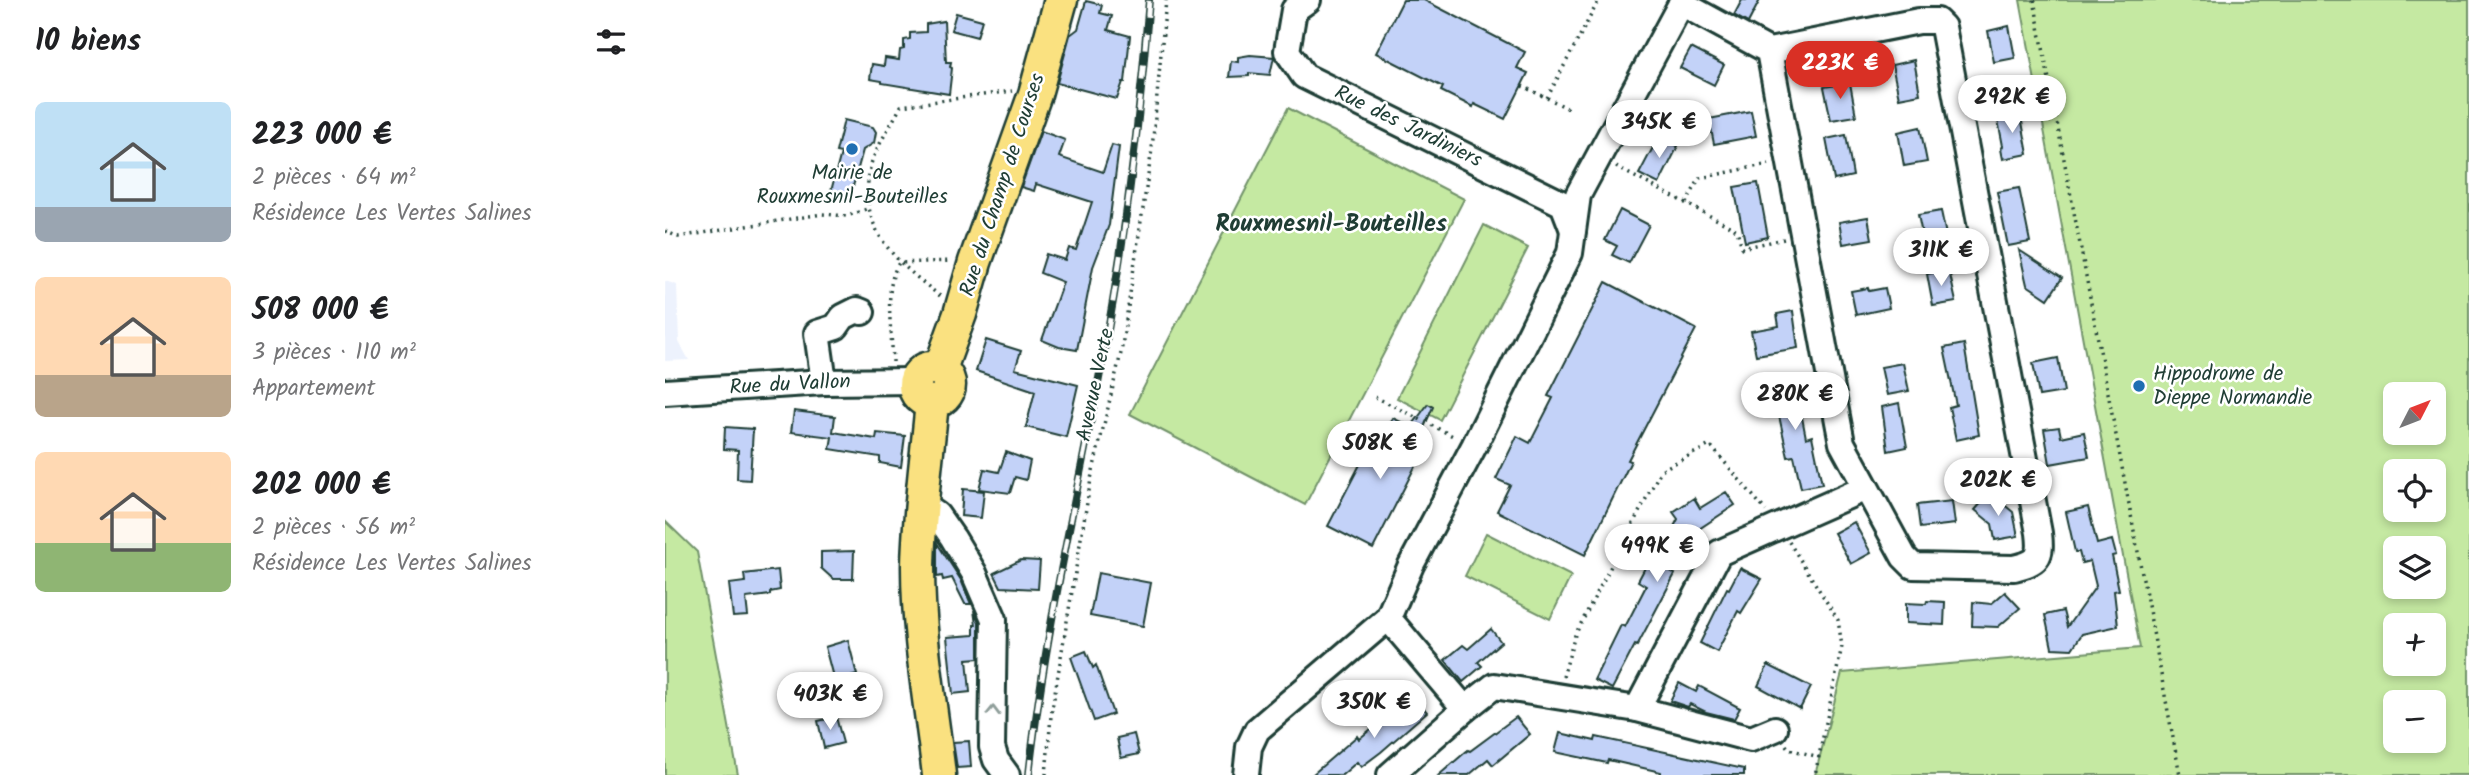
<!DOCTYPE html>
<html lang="fr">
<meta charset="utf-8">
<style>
:root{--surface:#fff;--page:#f2f2f2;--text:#202124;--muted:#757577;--accent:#d93025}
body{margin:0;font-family:Kalam,sans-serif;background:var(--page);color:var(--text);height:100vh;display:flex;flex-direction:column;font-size:26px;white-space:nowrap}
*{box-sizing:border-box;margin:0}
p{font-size:23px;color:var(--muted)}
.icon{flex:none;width:38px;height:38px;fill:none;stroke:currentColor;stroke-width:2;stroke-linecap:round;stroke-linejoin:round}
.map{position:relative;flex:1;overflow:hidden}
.drawer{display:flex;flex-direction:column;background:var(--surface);width:665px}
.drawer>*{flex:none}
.needle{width:46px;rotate:48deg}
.controls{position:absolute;left:1718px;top:382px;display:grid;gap:14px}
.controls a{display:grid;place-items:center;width:63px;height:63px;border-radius:10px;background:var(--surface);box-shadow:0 4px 10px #0003;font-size:35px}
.price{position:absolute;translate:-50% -60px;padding:0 16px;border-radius:24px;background:#fff;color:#222;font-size:23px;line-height:46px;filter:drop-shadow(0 2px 4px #0008)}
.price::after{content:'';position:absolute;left:50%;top:42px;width:21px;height:16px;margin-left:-10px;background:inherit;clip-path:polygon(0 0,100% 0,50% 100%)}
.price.active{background:var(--accent);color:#fff}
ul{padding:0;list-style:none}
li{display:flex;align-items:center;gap:21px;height:175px;padding:0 35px}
li span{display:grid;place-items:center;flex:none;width:196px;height:140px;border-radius:10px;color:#555}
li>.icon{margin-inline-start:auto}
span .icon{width:84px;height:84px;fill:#fffc;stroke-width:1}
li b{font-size:30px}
h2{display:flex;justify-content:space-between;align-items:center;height:84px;padding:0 35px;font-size:30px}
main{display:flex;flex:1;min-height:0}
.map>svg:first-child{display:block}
.built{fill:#edf2fd}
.green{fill:#c5e9a2;stroke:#72936b;stroke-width:2;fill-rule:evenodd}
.building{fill:#c3d2f8;stroke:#1f3d34;stroke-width:2}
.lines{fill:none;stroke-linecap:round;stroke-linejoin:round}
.minor-casing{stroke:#1f3d34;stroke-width:30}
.major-casing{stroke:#1f3d34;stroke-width:37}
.path{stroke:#1f3d34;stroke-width:3.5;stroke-dasharray:2 5;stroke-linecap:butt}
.minor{stroke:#fff;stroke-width:24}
.major{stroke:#fae180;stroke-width:32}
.rail-casing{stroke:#1f3d34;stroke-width:8}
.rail{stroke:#fff;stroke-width:5;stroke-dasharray:16;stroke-linecap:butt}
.oneway{stroke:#8f9e9a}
.poi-dot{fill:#1f6fb2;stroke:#fff;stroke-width:2.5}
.labels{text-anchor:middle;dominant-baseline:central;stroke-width:5;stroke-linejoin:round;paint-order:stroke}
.street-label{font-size:21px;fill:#1f3d34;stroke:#fff}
.poi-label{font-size:21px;fill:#1f3d34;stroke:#fff}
.quarter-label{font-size:24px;font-weight:bold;fill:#1f3d34;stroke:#fff}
</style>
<main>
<section class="drawer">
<h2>10 biens<svg class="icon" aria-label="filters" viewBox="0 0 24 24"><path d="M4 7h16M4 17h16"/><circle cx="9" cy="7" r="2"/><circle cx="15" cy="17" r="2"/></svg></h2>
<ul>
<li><span style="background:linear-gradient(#bfe0f5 75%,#9aa5b1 0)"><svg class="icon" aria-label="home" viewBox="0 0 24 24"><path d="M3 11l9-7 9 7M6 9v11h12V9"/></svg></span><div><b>223 000 €</b><p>2 pièces · 64 m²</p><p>Résidence Les Vertes Salines</p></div></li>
<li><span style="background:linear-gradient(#ffd9b3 70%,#b9a48a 0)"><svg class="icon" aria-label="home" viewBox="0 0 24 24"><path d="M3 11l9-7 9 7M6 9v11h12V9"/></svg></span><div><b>508 000 €</b><p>3 pièces · 110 m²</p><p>Appartement</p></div></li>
<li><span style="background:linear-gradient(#ffd9b3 65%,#8fb573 0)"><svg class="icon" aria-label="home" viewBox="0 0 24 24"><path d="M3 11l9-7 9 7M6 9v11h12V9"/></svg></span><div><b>202 000 €</b><p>2 pièces · 56 m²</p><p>Résidence Les Vertes Salines</p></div></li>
</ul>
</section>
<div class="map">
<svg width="1804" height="775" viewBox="0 0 1804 775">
<rect width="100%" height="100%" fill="#fff"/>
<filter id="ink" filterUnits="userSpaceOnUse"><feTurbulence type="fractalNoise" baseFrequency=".0143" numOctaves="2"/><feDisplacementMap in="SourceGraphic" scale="14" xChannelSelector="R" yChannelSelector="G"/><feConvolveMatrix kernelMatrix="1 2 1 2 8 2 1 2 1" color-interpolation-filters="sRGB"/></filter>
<g filter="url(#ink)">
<!-- built -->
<path class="built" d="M0 281 12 285 14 342 24 360 0 361Z"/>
<!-- green -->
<g class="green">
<path d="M1355 0H1804V775H1150L1177 673 1475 648ZM1731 394H1769V432H1731ZM1731 471H1769V509H1731ZM1731 548H1769V586H1731ZM1731 625H1769V663H1731ZM1731 702H1769V740H1731Z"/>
<path d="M623 108 799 199 640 505 465 414Z"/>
<path d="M819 225 863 248 775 420 732 398Z"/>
<path d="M0 521 32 552 73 775H0Z"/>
<path d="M821 533 906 576 885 619 800 576Z"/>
</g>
<!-- building -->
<g class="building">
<path d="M738 0H759L860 52 852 68 863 73 840 119 809 104 808 107 776 91 778 87 711 53Z"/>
<path d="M1077 0H1095L1083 23 1069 15Z"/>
<path d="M421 1 437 5 435 13 447 16 443 30 465 36 460 82H458L452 99 392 83 405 35 413 29Z"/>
<path d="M291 13 317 20 312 37 286 30Z"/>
<path d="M279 21 281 62H286L285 67 287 68 284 94 217 83V81L205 79 207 64 219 66 220 58 234 60 235 50 239 49V40L245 39V33L261 32V24Z"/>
<path d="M1344 26 1350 58 1329 62 1323 31Z"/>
<path d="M1026 48 1059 65 1049 85 1015 68Z"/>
<path d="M585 55 609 57 605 75 584 73V76L564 77 566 61 573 62V57Z"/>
<path d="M1249 60 1255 94 1234 98 1227 65Z"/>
<path d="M1185 83 1191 116 1166 120 1159 87Z"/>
<path d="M1086 111 1091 136 1049 144 1044 119Z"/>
<path d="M1355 111 1363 154 1338 159 1336 149 1338 146 1332 115Z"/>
<path d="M179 120 208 127 211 132 209 143 198 150 184 201 165 195 176 153 171 152Z"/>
<path d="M1255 127 1262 162 1239 166 1233 132Z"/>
<path d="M376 131 400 140 394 157 438 172 447 145 454 147 444 225 428 267 412 350 394 347 377 340 398 282 375 273 381 254 400 260 404 248 411 250 427 202 371 184 369 191 356 187Z"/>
<path d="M1181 135 1188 176 1169 180 1161 139Z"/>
<path d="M994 136 1013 146 994 184 974 174Z"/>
<path d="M1093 183 1103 237 1080 242 1069 187Z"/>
<path d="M1354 188 1365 242 1343 246 1332 192Z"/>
<path d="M955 210 984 225 964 263 947 255 952 246 940 240Z"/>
<path d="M1276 211 1281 235 1258 239 1253 215Z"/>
<path d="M1203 217 1207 239 1178 244 1174 222Z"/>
<path d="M1354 250 1397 278 1383 299 1362 285Z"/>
<path d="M1284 270 1291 302 1268 306 1262 274Z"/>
<path d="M941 282 1031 329 963 460 966 461 920 555 832 511 845 485 831 479 852 436 865 443 888 398 883 396Z"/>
<path d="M1203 288 1204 291 1220 288 1224 308 1191 315 1186 291Z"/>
<path d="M1128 311 1133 348 1091 355 1086 331 1114 326 1112 314Z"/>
<path d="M321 340 356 351 350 369 413 385 401 437 361 427 370 391 311 371Z"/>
<path d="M1299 344 1314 435 1291 440 1284 407 1291 405 1279 348Z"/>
<path d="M1393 358 1399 392 1374 396 1368 363Z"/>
<path d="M1238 363 1244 391 1222 395 1216 367Z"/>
<path d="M1130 381 1141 438 1147 436 1157 484 1136 488 1129 456 1123 457 1111 402 1103 403 1099 387Z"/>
<path d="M1234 403 1242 447 1223 451 1217 407Z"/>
<path d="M763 404 768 407 757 432 762 435 754 449 758 451 708 549 663 526 714 428 720 432 728 418 746 427Z"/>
<path d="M129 411 170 416 168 432 211 439 212 433 240 436 236 467 215 463V457L165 449 167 437 126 432Z"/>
<path d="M60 427 88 429 85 480 72 479 73 450 59 449Z"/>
<path d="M1394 427 1396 437 1419 432 1424 457 1385 464 1379 429Z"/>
<path d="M341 452 365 461 361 480 350 477 345 493 314 489 319 469 334 472Z"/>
<path d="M298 489 319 491 316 518 296 516Z"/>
<path d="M1061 492 1070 505 1022 537 1004 570 1010 574 972 646 970 645 947 689 929 680 956 625 960 627 981 586 973 581 984 560 990 563 1013 519 1008 512 1029 498 1035 508Z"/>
<path d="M1325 493 1348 512 1353 536 1330 540 1327 524 1310 510Z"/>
<path d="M1287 501 1290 524 1255 528 1252 505Z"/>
<path d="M1423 507 1432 544 1447 540 1451 555 1447 556 1454 590 1449 591 1453 626 1417 634 1407 649 1387 648 1380 615 1398 611 1402 627 1431 586 1425 561 1417 563 1414 552H1410L1401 512Z"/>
<path d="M1189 522 1206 553 1186 564 1169 533Z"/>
<path d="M272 543 296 580 306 604H300L287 578 278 580 277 576 272 577Z"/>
<path d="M189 551 188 579H168L156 568V552Z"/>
<path d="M356 560 375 561 373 589 336 587 329 573Z"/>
<path d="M1075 568 1097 579 1076 613 1073 611 1052 652 1035 643 1062 588 1064 589Z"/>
<path d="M113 570 115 590 105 592V595L81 598 83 616 68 617 64 584 80 582 79 574Z"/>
<path d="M433 573 486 583 478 626 425 616Z"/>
<path d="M1340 592 1355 608 1333 627 1307 626 1308 602 1326 604Z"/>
<path d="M1262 601 1280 602 1279 625 1241 623V603L1261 604Z"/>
<path d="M309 610 314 622V658L302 659 305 692 288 694 282 637 309 635V625H311Z"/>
<path d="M826 629 836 642 813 662 817 666 798 682 780 660 798 645 803 649Z"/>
<path d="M183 640 192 675 169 681 160 647Z"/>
<path d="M421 651 428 668 431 665 448 714 429 721 406 657Z"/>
<path d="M1103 665 1146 687 1135 709 1093 686Z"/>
<path d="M1014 683 1031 692 1034 686 1075 708 1069 719 1041 712 1025 704 1023 707 1005 701Z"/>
<path d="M749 697 762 712 716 752 696 767 692 762 677 775H647L692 736 694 739 712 724 714 726Z"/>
<path d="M171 717 178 743 159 748 153 721Z"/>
<path d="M851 717 865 734 828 765 823 759 804 775H774L803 750 805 751Z"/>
<path d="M895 733 930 741 931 737 1079 769V775H996V772L943 760 942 763 890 752Z"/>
<path d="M469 734 474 754 456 758 452 738Z"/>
<path d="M304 741 306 767 292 768 288 742Z"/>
</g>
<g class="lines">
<!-- minor casing -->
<g class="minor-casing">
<g id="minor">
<path d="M643 0 629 10 622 51 639 76 898 204 908 230"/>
<path d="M1016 3 1104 51 1254 21H1272L1278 27 1374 533C1377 558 1373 562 1349 568L1248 566 1239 557 1177 443 1104 51"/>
<path d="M159 382 152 333 171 327 178 317 192 310 197 312"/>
<path d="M0 392 159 382 250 381"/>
<path d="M256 504 272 515 288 538 309 573 329 619 327 747 331 760 342 775"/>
<path d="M723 618 800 709 829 686 972 709 1086 739 1110 729"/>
<path d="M972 709 1054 553 1201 488"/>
<path d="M581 775 584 747 592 730 723 618 746 565 809 446 905 253 913 195 1018 0"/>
<path d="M725 775 800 709"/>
</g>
</g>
<!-- major casing -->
<g class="major-casing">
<g id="major">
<circle cx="267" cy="385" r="17"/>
<path d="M275 369 295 314 310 262 370 94 396 0"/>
<path d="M267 402C262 457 254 511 253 567 253 637 266 706 274 775"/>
</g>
</g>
<!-- path -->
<g class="path">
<path d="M1369 0 1515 775"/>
<path d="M857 86 882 98 934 0"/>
<path d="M882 98 906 110"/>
<path d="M951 167 1072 230 1077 248 1119 239"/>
<path d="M1021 203 1035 178 1104 164"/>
<path d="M0 231 13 237 157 214 182 216 202 209"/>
<path d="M275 296C232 262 192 230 205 168 208 152 228 122 236 106L347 91"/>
<path d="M228 362C227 335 218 285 234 263L287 261"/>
<path d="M710 397 790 437"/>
<path d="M1124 542 1173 620 1177 646 1150 775"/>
<path d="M898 677 910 635 996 470 1045 445 1101 511"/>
<path d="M1121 745 1124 749 1154 757"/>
<path d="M381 775 386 716 426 479 456 353 487 149 501 0"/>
</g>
<!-- minor -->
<use href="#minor" class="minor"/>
<!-- major -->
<use href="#major" class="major"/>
<!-- rail casing -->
<g class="rail-casing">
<path id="rail" d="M364 775C380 630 413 490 440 347 461 232 475 117 484 0"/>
</g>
<!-- rail -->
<use href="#rail" class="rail"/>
</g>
<!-- one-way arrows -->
<defs><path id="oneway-chevron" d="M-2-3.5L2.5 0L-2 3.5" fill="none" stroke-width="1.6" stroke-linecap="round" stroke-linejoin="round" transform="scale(1.75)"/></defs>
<use class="oneway" href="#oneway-chevron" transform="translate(328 711) rotate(-89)"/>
</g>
<!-- markers -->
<g class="poi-dot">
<circle cx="187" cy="149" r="7"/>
<circle cx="1474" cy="386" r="7"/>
</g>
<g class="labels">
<!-- street labels -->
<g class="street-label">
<text transform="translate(743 127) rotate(26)">Rue des Jardiniers</text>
<text transform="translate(338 185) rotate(-72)">Rue du Champ de Courses</text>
<text transform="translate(125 385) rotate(-3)">Rue du Vallon</text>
<text transform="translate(431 385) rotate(-78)">Avenue Verte</text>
</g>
<!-- poi labels -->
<g class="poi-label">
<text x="187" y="173">Mairie de<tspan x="187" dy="24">Rouxmesnil-Bouteilles</tspan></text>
<text x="1488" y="374" text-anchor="start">Hippodrome de<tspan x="1488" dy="24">Dieppe Normandie</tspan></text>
</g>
<!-- quarter labels -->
<g class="quarter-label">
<text x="666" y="224">Rouxmesnil-Bouteilles</text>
</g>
</g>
</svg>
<div class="controls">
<a><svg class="needle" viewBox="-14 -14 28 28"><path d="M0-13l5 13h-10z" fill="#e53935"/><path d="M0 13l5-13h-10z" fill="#757577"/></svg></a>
<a><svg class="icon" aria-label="locate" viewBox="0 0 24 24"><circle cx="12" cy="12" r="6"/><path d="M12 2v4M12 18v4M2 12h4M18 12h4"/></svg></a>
<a><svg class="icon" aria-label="layers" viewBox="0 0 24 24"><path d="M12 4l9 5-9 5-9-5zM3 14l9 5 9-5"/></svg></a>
<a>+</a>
<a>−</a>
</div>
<b class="price active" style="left:1175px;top:101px">223K €</b>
<b class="price" style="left:1347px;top:135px">292K €</b>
<b class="price" style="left:994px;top:160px">345K €</b>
<b class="price" style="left:1276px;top:288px">311K €</b>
<b class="price" style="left:1130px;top:432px">280K €</b>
<b class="price" style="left:715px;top:481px">508K €</b>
<b class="price" style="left:1333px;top:518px">202K €</b>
<b class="price" style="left:992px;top:584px">499K €</b>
<b class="price" style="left:165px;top:732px">403K €</b>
<b class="price" style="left:709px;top:740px">350K €</b>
</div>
</main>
